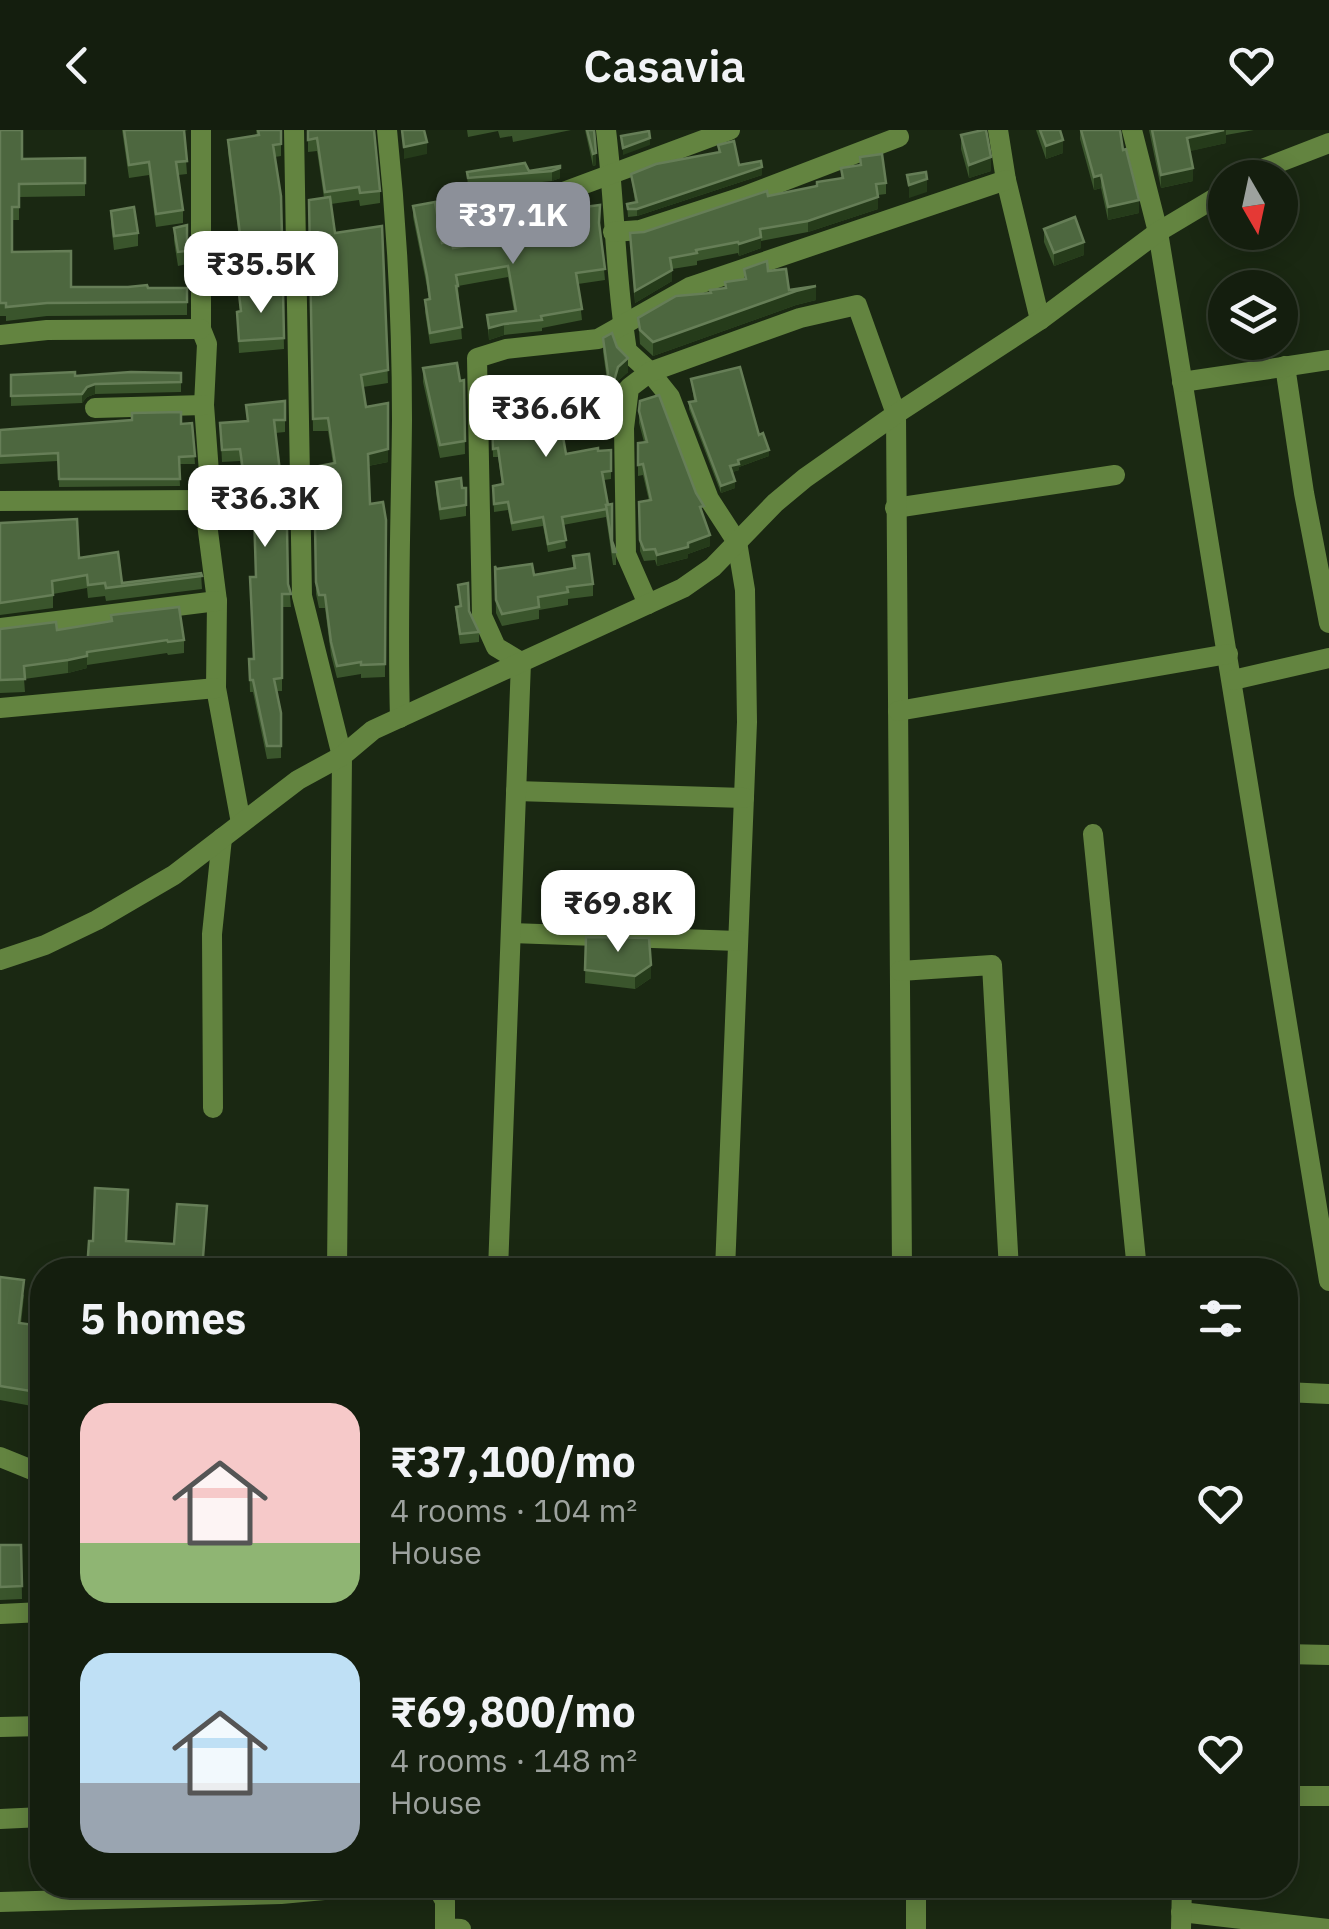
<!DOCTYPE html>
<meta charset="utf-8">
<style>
:root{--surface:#141e0e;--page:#1d2717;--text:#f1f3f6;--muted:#9da29e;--line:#333c2e;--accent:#8c9099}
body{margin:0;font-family:"IBM Plex Sans",sans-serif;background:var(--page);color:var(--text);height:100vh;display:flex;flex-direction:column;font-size:38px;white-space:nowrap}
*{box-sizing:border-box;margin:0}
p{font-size:32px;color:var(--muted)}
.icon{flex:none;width:55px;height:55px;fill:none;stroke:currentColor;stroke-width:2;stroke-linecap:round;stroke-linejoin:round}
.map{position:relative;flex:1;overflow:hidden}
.panel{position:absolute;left:30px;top:1128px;width:1268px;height:640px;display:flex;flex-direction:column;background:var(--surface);border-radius:40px;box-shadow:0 5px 25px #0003,0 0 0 2px var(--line)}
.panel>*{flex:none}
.needle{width:65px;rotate:171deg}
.tools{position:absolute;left:1208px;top:30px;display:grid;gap:20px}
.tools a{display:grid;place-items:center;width:90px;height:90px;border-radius:50%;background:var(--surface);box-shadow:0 5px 25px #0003,0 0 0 2px var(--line);font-size:50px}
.price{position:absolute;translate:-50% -85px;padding:0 22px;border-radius:20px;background:#fff;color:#222;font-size:32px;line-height:65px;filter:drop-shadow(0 2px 5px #0008)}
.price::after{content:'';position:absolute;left:50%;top:60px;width:30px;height:22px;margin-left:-15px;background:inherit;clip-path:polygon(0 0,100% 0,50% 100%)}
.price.on{background:var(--accent);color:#fff}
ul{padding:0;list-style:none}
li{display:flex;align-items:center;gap:30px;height:250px;padding:0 50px}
li span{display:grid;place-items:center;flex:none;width:280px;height:200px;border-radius:30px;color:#555}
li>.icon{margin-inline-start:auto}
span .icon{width:120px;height:120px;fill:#fffc;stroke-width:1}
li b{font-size:42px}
h2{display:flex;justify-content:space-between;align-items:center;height:120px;padding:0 50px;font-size:42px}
header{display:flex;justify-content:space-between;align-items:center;height:130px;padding:0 50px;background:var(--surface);font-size:45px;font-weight:600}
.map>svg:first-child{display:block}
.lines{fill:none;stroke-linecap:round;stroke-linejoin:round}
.minor{stroke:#638440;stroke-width:20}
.tertiary{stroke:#638440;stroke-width:20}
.wall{fill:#3a552c}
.shaded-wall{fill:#253b1a}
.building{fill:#4d673f;stroke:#667e57;stroke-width:2.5}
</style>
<header><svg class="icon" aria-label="back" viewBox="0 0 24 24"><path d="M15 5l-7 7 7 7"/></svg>Casavia<svg class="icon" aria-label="heart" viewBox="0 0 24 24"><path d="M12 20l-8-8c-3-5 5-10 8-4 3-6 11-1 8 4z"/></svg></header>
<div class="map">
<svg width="1329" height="1799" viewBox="0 0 1329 1799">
<rect width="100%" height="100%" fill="#1a2812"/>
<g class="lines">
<!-- minor -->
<g class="minor">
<path d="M201 0V199L207 214 204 275 210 356 204 370 217 471 216 558 241 693"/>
<path d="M294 0 302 466 342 626 337 1140"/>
<path d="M387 0C397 96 402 193 402 290 401 389 397 488 400 588"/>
<path d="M606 0C615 73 615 147 627 221L650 242 670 267 709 369 737 412 745 460 747 592 725 1140"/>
<path d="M998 0 1006 50 1040 190"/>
<path d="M1132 0 1158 102 1329 1151"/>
<path d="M460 73 555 65 730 0"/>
<path d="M613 102 640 100 742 67 899 7"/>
<path d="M0 205 47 200 201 199"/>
<path d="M1285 236 1304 363 1329 493"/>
<path d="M1182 252 1329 230"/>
<path d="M95 278 204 275"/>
<path d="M0 371 204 370"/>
<path d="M895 378 1115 345"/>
<path d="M648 474 626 424 624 298 629 258 650 242 800 188 857 175 896 284 902 1140"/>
<path d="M0 498 217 471"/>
<path d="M1233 550 1329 528"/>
<path d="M0 578 216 558"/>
<path d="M898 581 1228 524"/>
<path d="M516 661 744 668"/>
<path d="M1093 704 1137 1140"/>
<path d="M511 803 738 811"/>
<path d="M900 841 992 835 1009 1140"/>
<path d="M213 978 212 804 222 708"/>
<path d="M498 1140 521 532 496 517 482 486 477 228 506 219 598 209 690 157 1006 50"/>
<path d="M0 1484 42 1482"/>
<path d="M1285 1524 1329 1525"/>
<path d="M0 1597 42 1596"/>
<path d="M1285 1666H1329"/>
<path d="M0 1689 42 1687"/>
<path d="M436 1755 445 1771V1798L461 1799"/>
<path d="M0 1772 281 1764 378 1755"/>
<path d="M1181 1782 1328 1799"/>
<path d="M1181 1799 1182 1755"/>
</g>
<!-- tertiary -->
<g class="tertiary">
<path d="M1248 48 1262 39 1329 13"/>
<path d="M0 830 45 815 97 790 174 745 298 650 342 626 373 600 683 458 713 437 775 373 805 348 896 284 1040 190 1158 102 1225 62"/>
<path d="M1285 1262 1329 1264"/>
<path d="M0 1327 42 1344"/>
<path d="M916 1799V1755"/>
</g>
</g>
<!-- wall -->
<g class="wall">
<path d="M0 0 22 29 85 28V66L19 67V90H12V122L71 157 187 158V185L47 186 6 191V186H0Z"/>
<path d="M122 0H188L184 1 187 44 178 45 183 80V93L156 97 149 45 129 48Z"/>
<path d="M256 0H281V26L275 27 281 66 282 118 241 124 228 22V10L257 6Z"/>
<path d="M308 0 380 61V73L360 76 359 70 331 74 335 103 382 96 388 253 363 257 366 277 388 332 368 336 370 374 386 390 385 547 361 548V544L337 548 331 525 325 478H319L316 464 314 337 333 334 328 301H313L309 70 324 68 317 21 308 22Z"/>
<path d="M467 0H571L513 12 512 6 500 8 498 1 468 7Z"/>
<path d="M585 0H594L596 35 593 36Z"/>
<path d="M1036 0H1060L1063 23 1046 29Z"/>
<path d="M1080 0H1120L1123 20 1139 83 1108 90 1101 58 1094 60 1080 9Z"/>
<path d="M1149 0H1254L1226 5V13L1189 21 1193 51 1161 58Z"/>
<path d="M961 5 991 41 969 48 961 19Z"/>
<path d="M718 15 739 35 762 45 637 86 628 87 627 74 635 73 631 44 718 23Z"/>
<path d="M860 27 886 53V64L878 65V79L808 102 761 111V118L739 126 738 123 697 131V135L672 139V151L635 173 630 103 644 102 768 66 817 56 841 49V38L860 35Z"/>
<path d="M560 36V48L552 51 468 59 467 42 529 41Z"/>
<path d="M413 76 442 113 453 118 492 115 555 105 553 81 600 95 605 150 578 154 582 190 542 198V201L504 205 489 210 487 185 514 181 508 147 458 156 462 209 430 214 425 182V170L429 169 427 157 413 87Z"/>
<path d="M111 81 138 103V116L114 120 111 94Z"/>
<path d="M187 95V134L178 136 174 111V98Z"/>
<path d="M1044 99 1084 125 1054 136 1044 112Z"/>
<path d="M744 139 768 141 789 160 816 170 796 175 653 226 640 214 638 188 725 158 744 150Z"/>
<path d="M283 160 284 219 239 223 237 182 240 181 239 164Z"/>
<path d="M603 208 628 242 618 251 614 264 609 265 603 222Z"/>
<path d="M423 238 460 251 464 250 465 324 440 328 423 252Z"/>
<path d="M181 243V262L95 264 87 267 82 273 11 276V245L75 246Z"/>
<path d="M691 249 759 305 769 326 739 337V340L732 342 735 358 721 363 689 279V272L694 271Z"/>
<path d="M491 251 500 269 561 267 602 277V285L561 292 566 324 611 320V349L604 350 612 411 616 422V435H613L606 387 563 395 566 418 548 422 543 396 512 401 508 380 494 382 493 356 502 354 498 327H493Z"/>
<path d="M285 271V302L275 303 291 477H282V561H276L281 583V628L267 629 253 562H250L249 529H254L256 447 254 395H249L240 331 222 332 220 293 247 291 246 275Z"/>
<path d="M639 281 704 387 710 416 688 424V428L657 436 655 430 644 431 640 421 639 372 649 371 643 345 638 346V313L644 312 639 293Z"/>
<path d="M192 293 195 334H179L180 356 59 357 58 331 0 334V300Z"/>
<path d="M436 352 462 358H466V386L440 390 436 363Z"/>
<path d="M0 393 79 428 122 453 201 443 202 459 106 471 105 466 88 468 87 458 53 464V478L0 485Z"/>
<path d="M573 426 593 454V466L568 469V475L539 480V489L502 496 496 483 495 436 496 439 534 445 573 439Z"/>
<path d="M458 455 479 502V512L460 514 456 487V477L459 476Z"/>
<path d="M111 485 184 510V523L168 525 167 523 87 535V538L68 543 24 549 25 562 0 563V499L57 500 111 492Z"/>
<path d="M586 807 651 848 635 859 585 853Z"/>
<path d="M0 1147 24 1165 21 1194 42 1196V1280L38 1281 37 1277 0 1270Z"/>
<path d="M0 1415H21L22 1469 0 1470Z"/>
</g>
<!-- shaded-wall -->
<g class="shaded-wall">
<path d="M1226 0V13L1187 22V8Z"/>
<path d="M650 8V15L623 25V18Z"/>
<path d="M1063 10V23L1046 29V16Z"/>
<path d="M427 12V24L404 29V17Z"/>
<path d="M596 23V35L593 36V24Z"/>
<path d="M991 27V41L969 48V35Z"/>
<path d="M762 37V45L637 86V79Z"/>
<path d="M560 38V48L552 51V41Z"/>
<path d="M1193 38V51L1161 58V45Z"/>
<path d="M1101 45V58L1094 60V47Z"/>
<path d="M927 49V62L909 68V55Z"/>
<path d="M878 67V79L808 102V91Z"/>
<path d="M1139 70V83L1108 90V77Z"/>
<path d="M761 107V118L739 126V114Z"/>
<path d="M1084 112V125L1054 136V123Z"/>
<path d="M672 140V151L635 173V161Z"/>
<path d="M816 156V170L796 175 653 226V212L796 161Z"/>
<path d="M504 194V205L489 210V198Z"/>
<path d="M628 228V242L618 251 614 264V251L618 237Z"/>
<path d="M95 254V264L87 267 82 273V264L87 257Z"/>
<path d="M388 286V332L368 336V324Z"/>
<path d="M769 320V326L739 337V340L730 343V336L738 330Z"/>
<path d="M735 351V358L721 363V356Z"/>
<path d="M710 405V416L688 424V428L657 436V425Z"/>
<path d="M87 526V538L68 543V530Z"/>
<path d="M651 835V848L635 859V846Z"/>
</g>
<!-- building -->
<g class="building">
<path d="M0 0H22V29L85 28V53L19 54V77H12V122L71 121V157H128L147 155 148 158H187V172L47 173 6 177V173H0Z"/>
<path d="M124 0H184L187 31 176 32 183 80 156 84 149 32 129 35Z"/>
<path d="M258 0H281V14L273 15 281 66 282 106 241 112 228 10 259 5Z"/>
<path d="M308 0H374L380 61 360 63 359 57 325 62 317 8 308 10Z"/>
<path d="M402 0H424L427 12 404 17Z"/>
<path d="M587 0H594L596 23 593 24Z"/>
<path d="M983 0H986L991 27 969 35 961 5Z"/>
<path d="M1040 0H1060L1063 10 1046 16Z"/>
<path d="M1081 0H1120L1123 20 1126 19 1139 70 1108 77 1101 45 1094 47Z"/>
<path d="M1152 0H1224L1187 8 1193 38 1161 45Z"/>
<path d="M649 1 650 8 623 18 621 6Z"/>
<path d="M734 11 739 35 761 31 762 37 637 79H628L627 74 637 72 631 44 656 34 720 22 718 15Z"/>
<path d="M882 24 886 53 876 54 878 67 808 91 760 99 761 107 739 114 738 112 696 120 697 123 670 128 672 140 635 161 630 103 644 102 767 61 768 66 817 56V52L843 48 841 38 861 35 860 27Z"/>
<path d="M525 33 529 41 560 36V38L552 41 468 48 467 42Z"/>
<path d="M926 42 927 49 909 55 907 45Z"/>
<path d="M330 67 335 103 382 96 388 240 361 245 366 277 388 273V319L368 324 370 374 383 372 386 390 385 534 361 535V532L337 536 331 512 325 465H319L316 452 314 337 335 333 328 288 313 289 309 70Z"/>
<path d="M435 72 442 113 452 111 453 118 492 112V115L557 104 553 81 600 75 599 93 605 139 576 143 582 179 541 186 542 190 504 194 489 198 487 185 516 181 508 136 456 145 458 156H456L462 197 430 203 425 170 430 169 427 146 413 76Z"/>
<path d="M134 77 138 103 114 106 111 81Z"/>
<path d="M1075 87 1084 112 1054 123 1044 99Z"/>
<path d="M187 95V121L178 122 174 98Z"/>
<path d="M767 131 768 141 786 139 789 160 816 156 796 161 653 212 640 200 638 188 676 166 711 163 710 160 726 158 725 152 746 149 744 139Z"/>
<path d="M283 160 284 208 239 211 237 182 241 181 239 164Z"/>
<path d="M612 203 617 217 628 228 618 237 614 251H609L603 208Z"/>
<path d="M457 233 460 251 464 250 465 311 440 315 423 238Z"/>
<path d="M740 237 759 305 763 303 769 320 738 330 739 334 730 336 735 351 721 356 689 272 696 271 691 249Z"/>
<path d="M75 242V246L131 242 181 243V252L95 254 87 257 82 264 11 266V245Z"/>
<path d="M496 250 500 269 560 260 561 267 599 260 602 277 559 284 566 324 598 318V321L611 320V341L602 342 608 375H606L607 379 562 387 566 410 548 414 543 387 512 393 508 372 494 374 493 356 503 354 498 318 493 319 491 251Z"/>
<path d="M659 265 696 363 704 376 700 377 710 405 688 413V417L657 425 655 419 644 420 640 410 639 372 651 370 643 334 638 335V313L647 312 639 281 640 271Z"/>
<path d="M285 271V290H274L280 342 286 341 288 454 291 464H282V548L274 549 281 583V616H267L253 550H250L249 529H254L250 447H256L254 382 249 383 240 319 222 320 220 293 248 291 246 275Z"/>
<path d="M181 282V294L192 293 195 326 179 327 180 349H59L58 323 0 326V300L132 290V283Z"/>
<path d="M461 348 462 358H466V375L440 379 436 352Z"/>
<path d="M612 374V411L616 422H613L606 375Z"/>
<path d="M77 389 79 428 118 422 122 453 201 443 202 446 106 458 105 453 88 455 87 445 52 451 53 465 0 473V393Z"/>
<path d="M589 424 593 454 567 457 568 462 538 467 539 477 502 484 496 470 495 436 496 439 532 434 534 445 575 438 573 426Z"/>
<path d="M468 453 469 481 479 502 460 504 456 477 461 476 458 455Z"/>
<path d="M179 477 184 510 168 512 167 510 87 522V526L68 530 24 536 25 549 0 550V499L56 492 57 500 112 491 111 485Z"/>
<path d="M586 807 649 808 651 835 635 846 585 840Z"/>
<path d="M95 1058 128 1060 126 1111 174 1114 177 1074 207 1076 202 1140H87L89 1111H93Z"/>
<path d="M0 1147 24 1150 19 1193 42 1196V1266H38L37 1262 0 1256Z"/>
<path d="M0 1415H21L22 1456 0 1457Z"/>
</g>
</svg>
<div class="tools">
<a><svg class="needle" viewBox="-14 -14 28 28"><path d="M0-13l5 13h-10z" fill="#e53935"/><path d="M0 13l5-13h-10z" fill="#9da29e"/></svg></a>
<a><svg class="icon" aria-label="layers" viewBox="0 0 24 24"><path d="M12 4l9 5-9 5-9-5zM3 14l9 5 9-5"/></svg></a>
</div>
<b class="price on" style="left:513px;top:137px">₹37.1K</b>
<b class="price" style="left:261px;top:186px">₹35.5K</b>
<b class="price" style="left:546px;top:330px">₹36.6K</b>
<b class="price" style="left:265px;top:420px">₹36.3K</b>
<b class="price" style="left:618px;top:825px">₹69.8K</b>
<section class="panel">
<h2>5 homes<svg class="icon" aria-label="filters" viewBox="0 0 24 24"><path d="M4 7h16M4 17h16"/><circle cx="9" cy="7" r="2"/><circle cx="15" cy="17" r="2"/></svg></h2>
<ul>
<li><span style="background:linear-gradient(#f6c9c9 70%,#8fb573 0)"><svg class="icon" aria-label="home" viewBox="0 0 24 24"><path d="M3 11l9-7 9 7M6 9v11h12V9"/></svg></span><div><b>₹37,100/mo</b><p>4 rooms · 104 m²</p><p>House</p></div><svg class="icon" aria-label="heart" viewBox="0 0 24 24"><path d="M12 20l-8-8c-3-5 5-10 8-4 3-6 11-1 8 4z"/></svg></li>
<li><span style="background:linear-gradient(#bfe0f5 65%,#9aa5b1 0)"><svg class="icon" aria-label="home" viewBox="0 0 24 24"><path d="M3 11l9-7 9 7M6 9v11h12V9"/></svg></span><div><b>₹69,800/mo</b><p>4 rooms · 148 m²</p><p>House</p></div><svg class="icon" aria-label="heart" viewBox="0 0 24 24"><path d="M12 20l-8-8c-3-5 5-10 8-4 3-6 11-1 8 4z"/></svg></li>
</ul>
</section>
</div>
